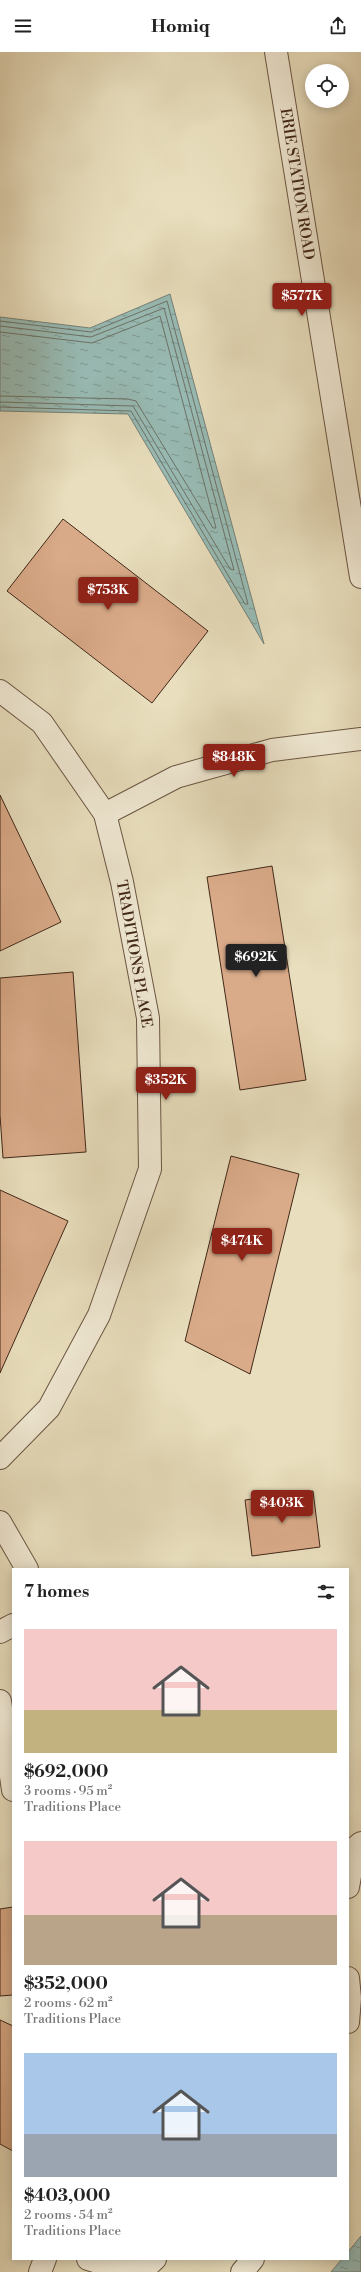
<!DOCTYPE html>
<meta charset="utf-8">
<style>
:root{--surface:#fff;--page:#f2f2f2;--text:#222;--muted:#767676;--accent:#8f2418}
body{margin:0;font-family:"Libre Bodoni",serif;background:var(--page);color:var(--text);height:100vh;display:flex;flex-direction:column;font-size:15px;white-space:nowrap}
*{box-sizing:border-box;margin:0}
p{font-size:13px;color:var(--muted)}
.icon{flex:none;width:22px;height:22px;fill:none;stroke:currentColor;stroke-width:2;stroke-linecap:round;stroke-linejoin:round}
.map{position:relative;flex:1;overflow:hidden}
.side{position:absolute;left:12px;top:1516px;width:337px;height:692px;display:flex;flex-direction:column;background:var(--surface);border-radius:0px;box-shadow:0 2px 10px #0003}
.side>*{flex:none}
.tools{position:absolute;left:305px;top:12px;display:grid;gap:8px}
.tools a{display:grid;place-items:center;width:44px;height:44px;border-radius:50%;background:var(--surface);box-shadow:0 2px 10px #0003;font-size:20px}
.price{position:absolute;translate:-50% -34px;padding:0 9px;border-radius:4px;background:var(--accent);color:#fff;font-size:13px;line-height:26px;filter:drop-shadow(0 1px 2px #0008)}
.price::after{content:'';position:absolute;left:50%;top:24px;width:12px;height:9px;margin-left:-6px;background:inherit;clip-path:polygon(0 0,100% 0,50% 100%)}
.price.current{background:#222;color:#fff}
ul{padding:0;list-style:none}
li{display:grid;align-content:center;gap:8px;height:212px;padding:0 12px}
li span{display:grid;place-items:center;height:124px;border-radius:0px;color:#555}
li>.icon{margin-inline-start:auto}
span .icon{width:72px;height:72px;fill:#fffc;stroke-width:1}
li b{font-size:17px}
h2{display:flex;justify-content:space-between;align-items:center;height:48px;padding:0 12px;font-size:17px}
header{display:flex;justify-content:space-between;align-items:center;height:52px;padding:0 12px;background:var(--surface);font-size:18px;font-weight:700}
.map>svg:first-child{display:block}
.water{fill:url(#water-ripples);stroke:#758178}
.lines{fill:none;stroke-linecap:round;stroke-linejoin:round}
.shore{stroke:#6c7268;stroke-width:1}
.building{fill:#daab89;stroke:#41281a}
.minor-casing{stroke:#6b5643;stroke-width:24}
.minor{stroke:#f1ead5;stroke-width:22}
.labels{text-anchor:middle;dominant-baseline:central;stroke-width:3.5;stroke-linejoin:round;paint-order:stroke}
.street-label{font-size:15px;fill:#41281a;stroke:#f1ead5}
</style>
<header><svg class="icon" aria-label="menu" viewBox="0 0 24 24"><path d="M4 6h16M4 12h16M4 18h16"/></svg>Homiq<svg class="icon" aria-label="share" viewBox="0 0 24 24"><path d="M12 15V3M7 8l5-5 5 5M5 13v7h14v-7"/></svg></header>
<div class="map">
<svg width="361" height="2220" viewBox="0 0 361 2220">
<defs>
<pattern id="water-ripples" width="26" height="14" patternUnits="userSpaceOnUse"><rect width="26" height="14" fill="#98bcb6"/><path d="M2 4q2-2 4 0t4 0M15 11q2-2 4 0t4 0" fill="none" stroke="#7e9993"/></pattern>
</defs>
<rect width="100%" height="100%" fill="#e9dfbe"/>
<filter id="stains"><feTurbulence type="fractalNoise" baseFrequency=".005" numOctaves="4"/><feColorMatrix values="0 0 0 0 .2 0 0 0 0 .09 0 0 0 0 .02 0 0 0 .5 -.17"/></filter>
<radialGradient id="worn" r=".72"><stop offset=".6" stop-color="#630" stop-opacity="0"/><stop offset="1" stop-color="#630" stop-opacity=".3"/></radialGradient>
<!-- water -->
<g class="water">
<path d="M170 242 264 592 128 362 0 359V265L90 276Z"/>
<path d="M361 2184V2220H331L342 2207H348V2200Z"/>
</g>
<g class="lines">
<!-- shore -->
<g class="shore">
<path d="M0 269 91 280 167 249 248 552H245L131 359 0 355"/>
<path d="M0 274 91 285 164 256 234 518 230 517 133 354 0 350"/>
<path d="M0 280 92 291 160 264 216 476H213L136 349 128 347 0 344"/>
</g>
</g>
<!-- building -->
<g class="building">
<path d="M63 467 208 579 152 651 7 539Z"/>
<path d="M0 743 61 870 0 899Z"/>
<path d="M272 814 306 1028 240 1038 207 825Z"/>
<path d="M73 920 86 1100 3 1106 0 1063V926Z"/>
<path d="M231 1104 299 1122 250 1322 185 1289Z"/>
<path d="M0 1138 68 1169 0 1321Z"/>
<path d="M313 1439 320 1495 252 1504 245 1448Z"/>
<path d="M13 1855V1943L0 1944V1857Z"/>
<path d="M0 1968 13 1974V2099L0 2092Z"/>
</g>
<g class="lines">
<!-- minor casing -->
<g class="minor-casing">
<g id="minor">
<path d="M276 0 361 525"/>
<path d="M0 639 42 671 105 762 122 830 148 966 150 1117 99 1263 49 1356 0 1406"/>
<path d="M105 762 176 725 272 698 361 687"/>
<path d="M0 1470 27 1517"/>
<path d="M0 1580 13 1573"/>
<path d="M0 1649 13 1738"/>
<path d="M348 1835 355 1796 361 1791"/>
<path d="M348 1926 350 1946 348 1970"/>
<path d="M88 2207 127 2219 143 2218 155 2207"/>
<path d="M40 2220 45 2207"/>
<path d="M242 2220 253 2207"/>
</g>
</g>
<!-- minor -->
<use href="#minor" class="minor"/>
</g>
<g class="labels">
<!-- street labels -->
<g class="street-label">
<text transform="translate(297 132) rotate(81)">ERIE STATION ROAD</text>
<text transform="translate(134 902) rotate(80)">TRADITIONS PLACE</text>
</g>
</g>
<rect width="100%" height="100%" filter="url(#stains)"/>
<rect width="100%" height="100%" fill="url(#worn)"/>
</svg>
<div class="tools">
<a><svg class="icon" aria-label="locate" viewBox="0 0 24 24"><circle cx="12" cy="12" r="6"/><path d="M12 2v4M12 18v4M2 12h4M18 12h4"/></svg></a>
</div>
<b class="price" style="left:302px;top:265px">$577K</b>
<b class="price" style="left:108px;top:559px">$753K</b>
<b class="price" style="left:234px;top:726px">$848K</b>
<b class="price current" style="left:256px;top:926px">$692K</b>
<b class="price" style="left:166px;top:1049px">$352K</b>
<b class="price" style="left:242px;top:1210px">$474K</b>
<b class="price" style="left:282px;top:1472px">$403K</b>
<section class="side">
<h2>7 homes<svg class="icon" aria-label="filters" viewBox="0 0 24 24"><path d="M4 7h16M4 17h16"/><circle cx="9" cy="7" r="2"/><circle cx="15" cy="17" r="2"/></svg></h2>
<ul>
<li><span style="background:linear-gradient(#f6c9c9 65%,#c2b280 0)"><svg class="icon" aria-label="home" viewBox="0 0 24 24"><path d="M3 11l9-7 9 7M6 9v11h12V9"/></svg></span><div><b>$692,000</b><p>3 rooms · 95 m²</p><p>Traditions Place</p></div></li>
<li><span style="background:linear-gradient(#f6c9c9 60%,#b9a48a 0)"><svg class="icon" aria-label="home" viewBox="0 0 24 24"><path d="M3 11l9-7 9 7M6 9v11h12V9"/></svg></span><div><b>$352,000</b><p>2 rooms · 62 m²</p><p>Traditions Place</p></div></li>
<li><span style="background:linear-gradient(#a9c7e8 65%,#9aa5b1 0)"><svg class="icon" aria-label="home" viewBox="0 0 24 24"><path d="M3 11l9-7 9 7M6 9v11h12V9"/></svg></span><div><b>$403,000</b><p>2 rooms · 54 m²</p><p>Traditions Place</p></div></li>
</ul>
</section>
</div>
